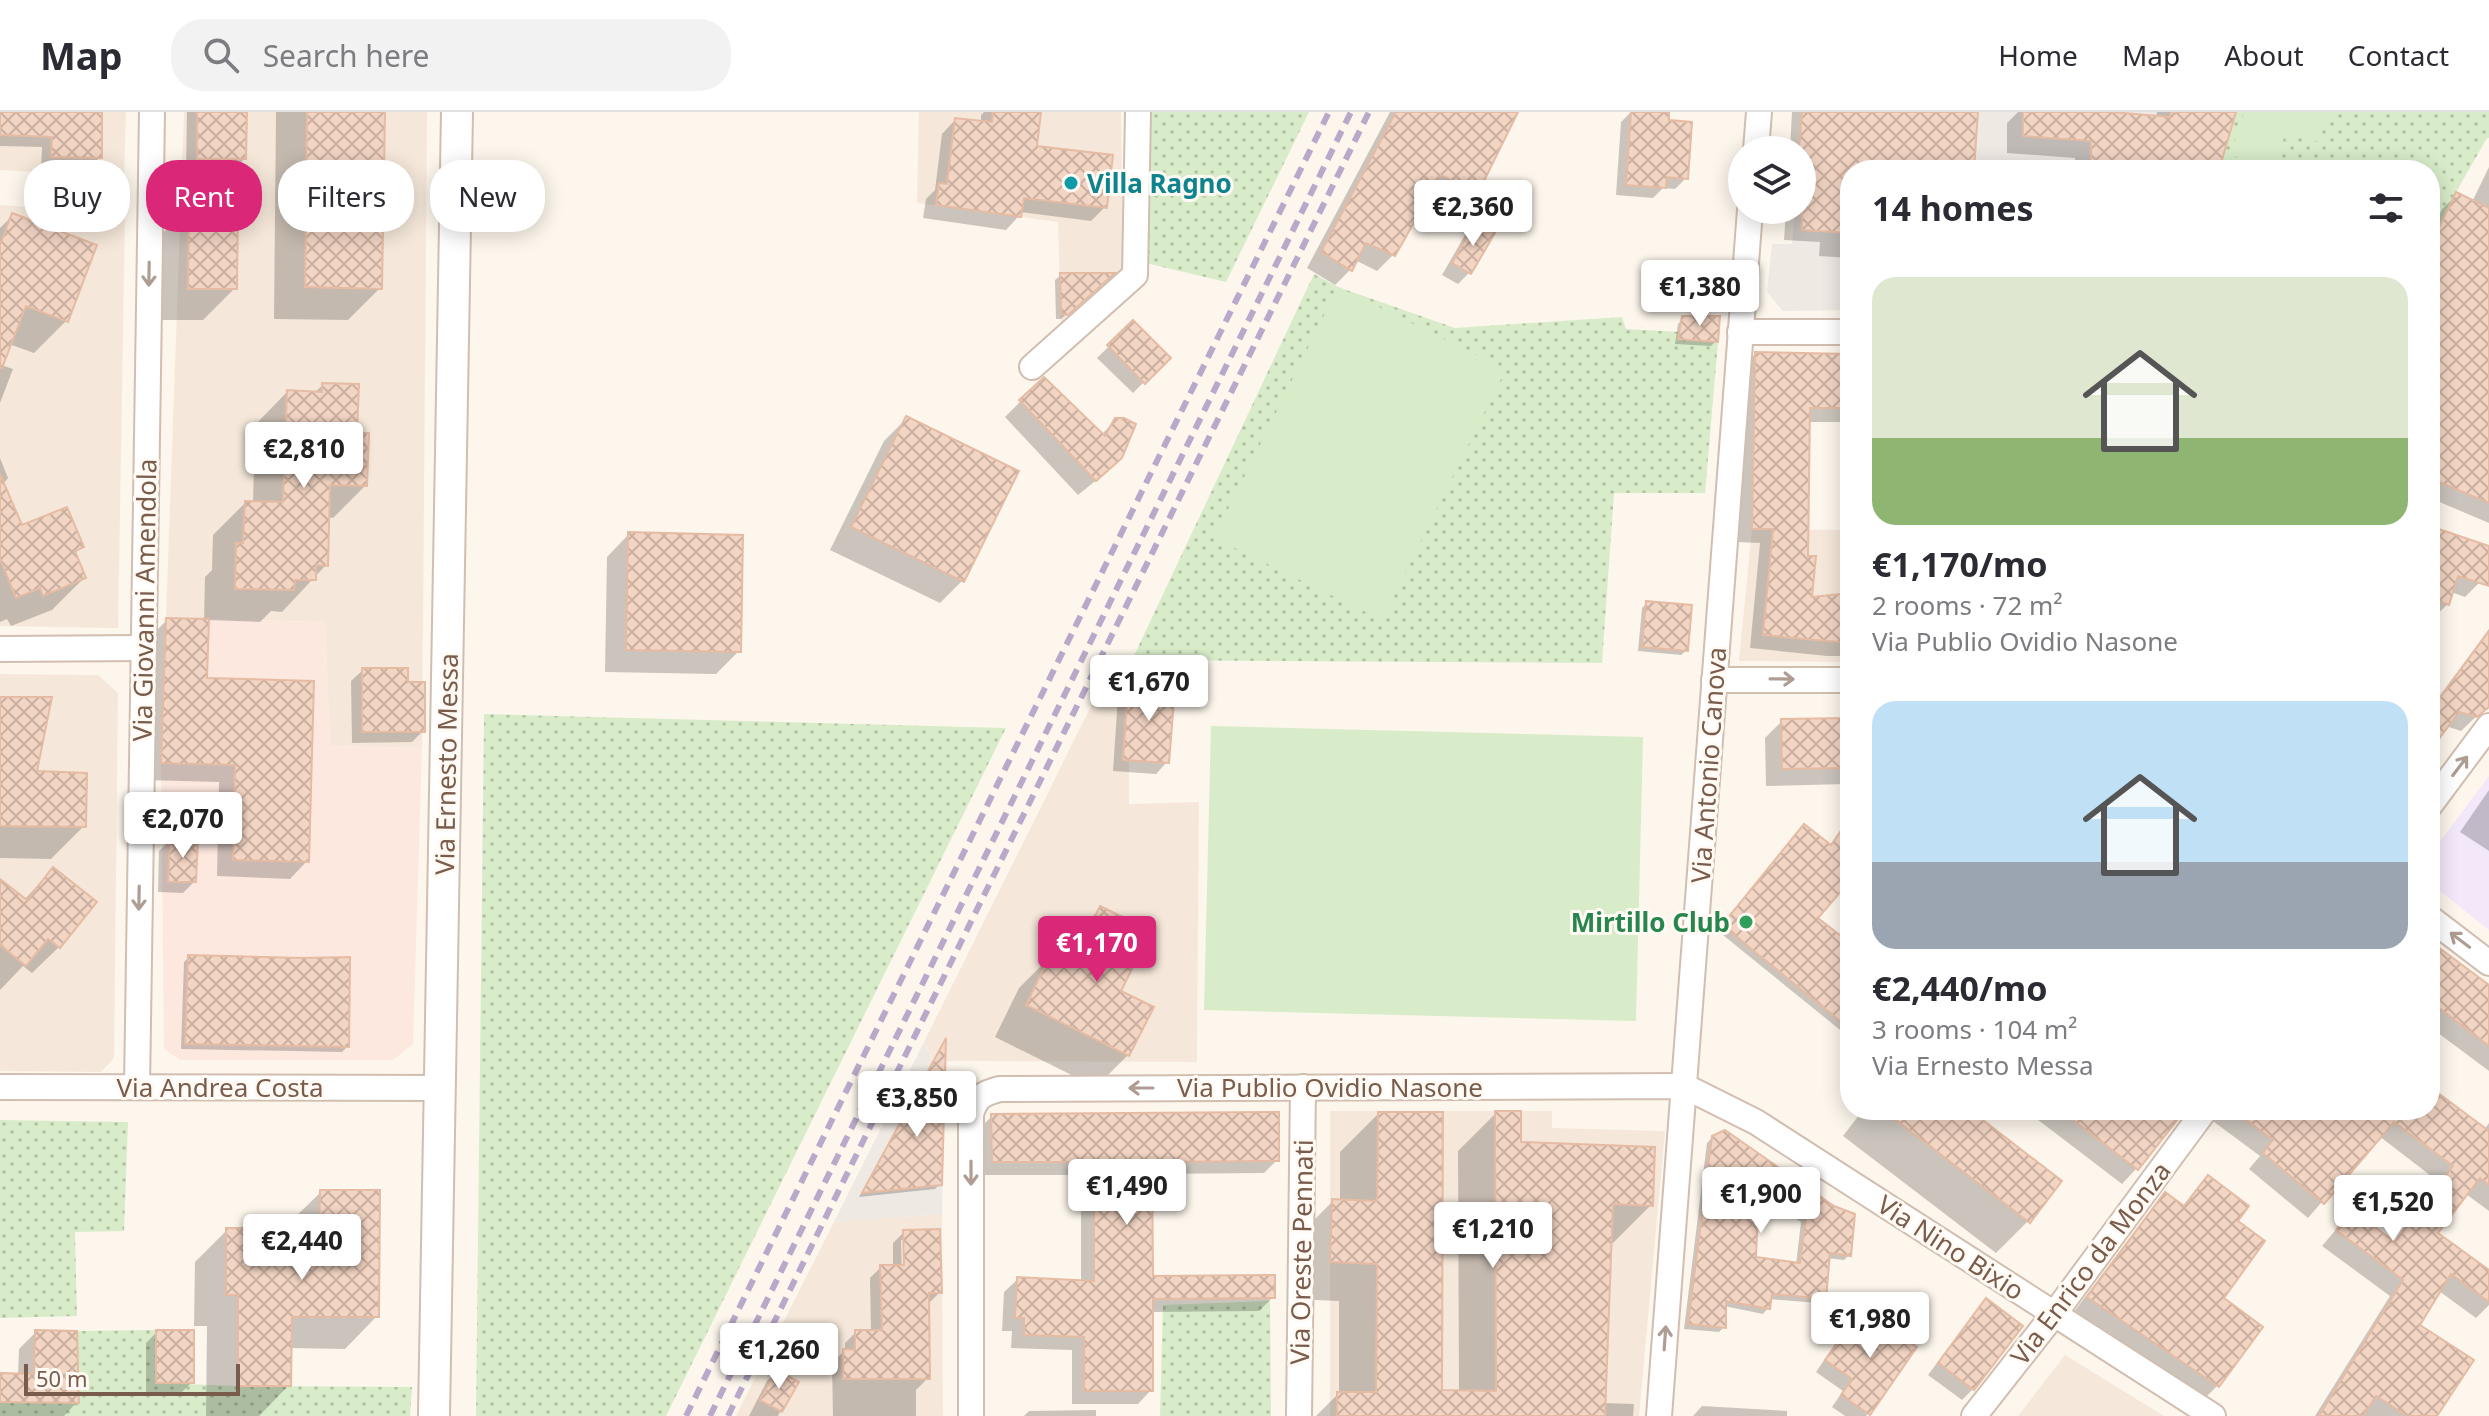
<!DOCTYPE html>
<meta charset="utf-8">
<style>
:root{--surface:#fff;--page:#f2f2f3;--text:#2b2b33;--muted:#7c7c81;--line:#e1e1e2;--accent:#db2777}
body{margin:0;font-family:"Noto Sans",sans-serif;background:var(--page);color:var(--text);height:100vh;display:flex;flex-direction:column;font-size:30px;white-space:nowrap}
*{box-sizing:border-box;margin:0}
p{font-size:26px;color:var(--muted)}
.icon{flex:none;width:44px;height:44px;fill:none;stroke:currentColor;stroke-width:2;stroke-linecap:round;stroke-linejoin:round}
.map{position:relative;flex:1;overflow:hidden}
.sheet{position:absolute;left:1840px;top:48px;width:600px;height:960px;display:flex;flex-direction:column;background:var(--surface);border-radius:32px;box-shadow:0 4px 20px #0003}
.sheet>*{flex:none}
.hud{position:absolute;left:24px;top:48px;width:760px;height:72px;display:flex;gap:16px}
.fabs{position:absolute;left:1728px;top:24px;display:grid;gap:16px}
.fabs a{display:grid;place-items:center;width:88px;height:88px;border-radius:50%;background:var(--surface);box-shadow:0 4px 20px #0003;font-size:40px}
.scale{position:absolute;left:24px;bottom:20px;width:216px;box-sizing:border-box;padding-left:8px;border:4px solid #7a5c4d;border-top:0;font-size:22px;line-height:28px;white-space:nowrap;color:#7a5c4d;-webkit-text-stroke:6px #fffaf3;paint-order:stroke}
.price{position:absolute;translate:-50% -68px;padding:0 18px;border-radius:8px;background:#fff;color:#222;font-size:26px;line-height:52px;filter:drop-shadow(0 2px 4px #0008)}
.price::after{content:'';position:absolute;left:50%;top:48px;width:24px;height:18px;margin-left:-12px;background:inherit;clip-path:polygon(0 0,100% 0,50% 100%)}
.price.active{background:var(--accent);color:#fff}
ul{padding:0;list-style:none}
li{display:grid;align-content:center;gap:16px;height:424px;padding:0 32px}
li span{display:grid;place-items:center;height:248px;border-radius:24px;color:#555}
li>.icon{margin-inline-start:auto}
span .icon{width:144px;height:144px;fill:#fffc;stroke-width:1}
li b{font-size:34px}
h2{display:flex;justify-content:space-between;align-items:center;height:96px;padding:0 32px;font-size:34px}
.chip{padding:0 28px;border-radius:32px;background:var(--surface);box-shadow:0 4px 20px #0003;font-size:28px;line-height:72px}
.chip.active{background:var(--accent);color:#fff}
header{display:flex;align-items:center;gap:48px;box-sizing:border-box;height:112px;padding:0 40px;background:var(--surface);border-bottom:2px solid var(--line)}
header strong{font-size:38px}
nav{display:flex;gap:44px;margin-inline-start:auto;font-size:28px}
.search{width:560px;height:72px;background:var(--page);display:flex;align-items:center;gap:20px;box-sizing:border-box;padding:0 28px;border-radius:32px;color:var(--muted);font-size:30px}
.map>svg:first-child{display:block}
.residential{fill:#f5e8da}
.commercial{fill:#fde8e0}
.industrial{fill:#efe9e4}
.education{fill:#f3e8fa}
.green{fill:url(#green-dots)}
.pitch{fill:#d8ecc9}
.shadow{fill:#0003;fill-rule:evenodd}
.building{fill:url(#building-cross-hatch);stroke:#e6bba3;stroke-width:2;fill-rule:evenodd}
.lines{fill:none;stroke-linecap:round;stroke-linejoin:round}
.minor-casing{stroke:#d1beb0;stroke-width:28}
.tertiary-casing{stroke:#d1beb0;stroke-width:34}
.minor{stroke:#fff;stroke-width:24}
.tertiary{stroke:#fff;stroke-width:30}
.rail{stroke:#b9a8c9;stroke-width:6;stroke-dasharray:12 8;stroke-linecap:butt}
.oneway{stroke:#af9d94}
.culture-dot{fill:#0f9aa8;stroke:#fffaf3;stroke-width:3}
.leisure-dot{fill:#2e9e5b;stroke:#fffaf3;stroke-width:3}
.labels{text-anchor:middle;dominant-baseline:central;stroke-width:6;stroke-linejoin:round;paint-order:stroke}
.culture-label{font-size:26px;font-weight:bold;fill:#0d838f;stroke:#fffaf3;text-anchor:start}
.street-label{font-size:26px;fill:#7a5c4d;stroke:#fffaf3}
.leisure-label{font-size:26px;font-weight:bold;fill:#27864d;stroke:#fffaf3;text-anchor:end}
</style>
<header>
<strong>Map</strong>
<div class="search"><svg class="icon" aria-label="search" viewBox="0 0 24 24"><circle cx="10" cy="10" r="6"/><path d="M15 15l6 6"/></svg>Search here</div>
<nav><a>Home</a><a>Map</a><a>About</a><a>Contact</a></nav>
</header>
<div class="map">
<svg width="2489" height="1304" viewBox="0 0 2489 1304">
<defs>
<pattern id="green-dots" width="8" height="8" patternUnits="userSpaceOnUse" patternTransform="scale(2)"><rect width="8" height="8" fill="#d8ecc9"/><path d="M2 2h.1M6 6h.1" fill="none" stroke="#b4c2a5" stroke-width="1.8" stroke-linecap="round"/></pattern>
<pattern id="building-cross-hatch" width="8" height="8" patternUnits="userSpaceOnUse" patternTransform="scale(2)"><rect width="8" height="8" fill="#f3d5c3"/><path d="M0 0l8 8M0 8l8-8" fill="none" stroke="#cab0a1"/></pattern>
</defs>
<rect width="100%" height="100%" fill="#fdf6ec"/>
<!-- residential -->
<g class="residential">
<path d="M0 0H126L124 64 0 58Z"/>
<path d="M184 0H427L422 636 330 634 325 510 166 506Z"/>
<path d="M919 0H1121L1123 161 1061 218 1058 110 917 91Z"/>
<path d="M0 93 125 102 118 516 0 514Z"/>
<path d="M1752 417 1850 418V550L1739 549Z"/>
<path d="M0 562 98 563 118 581 114 946 101 960 0 959Z"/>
<path d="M1103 570 1128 572 1123 647 1129 649V692L1199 690 1197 950 934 949 924 930Z"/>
<path d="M1330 999H1552V1016L1665 1019 1639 1304H1330Z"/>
<path d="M942 1102 943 1304H736L834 1110Z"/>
<path d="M2065 1243 2164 1304H2018Z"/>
</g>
<!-- commercial -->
<path class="commercial" d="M166 506 325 510 330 634 422 636 413 932 393 948H180L164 937 161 651Z"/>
<!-- industrial -->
<g class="industrial">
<path d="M1802 0H2236L2219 58H1850V198L1783 199 1767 180 1772 132H1792L1795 98H1802V38H1799Z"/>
<path d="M924 930 933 948 945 949 942 1102 834 1110Z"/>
</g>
<!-- education -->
<path class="education" d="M2489 664V818L2430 771V743Z"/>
<!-- green -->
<g class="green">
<path d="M1151 0H1309L1226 170 1146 151Z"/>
<path d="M2236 0H2489V26H2487L2456 80 2430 135V58H2219Z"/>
<path d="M1314 162 1338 175 1455 216 1622 205 1626 217 1680 220 1679 227 1718 230 1705 381H1614L1602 551 1132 548Z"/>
<path d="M484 602 1006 616 666 1304H476Z"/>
<path d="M0 1008 128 1010 124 1119 75 1120 77 1204 0 1206Z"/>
<path d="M1270 1189 1271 1304H1160L1163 1193Z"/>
<path d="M156 1218 157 1271 238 1274 412 1275 410 1304H0V1290L79 1291 77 1219Z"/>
</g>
<!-- pitch -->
<g class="pitch">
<path d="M2244 0H2328L2319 30 2286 20 2276 49 2269 48 2267 54 2230 43Z"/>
<path d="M1338 175 1506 257 1382 508 1214 426Z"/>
<path d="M1211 614 1643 625 1636 909 1204 898Z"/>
</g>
<!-- shadow -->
<g class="shadow">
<path d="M0 0H100V45L88 57 41 56 42 35 0 34Z"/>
<path d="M187 0H245L244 47 233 58H186Z"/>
<path d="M276 0H383L380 176 348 208 274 207Z"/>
<path d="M984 0H1039L1035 36 1105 95 1091 109 1020 100 1019 104 1006 118 923 106 926 87 935 78 942 22 955 8 981 11V3Z"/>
<path d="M1390 0H1516L1475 81 1459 97 1429 80 1393 143 1377 159 1355 148 1351 157 1335 173 1307 156Z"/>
<path d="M1631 0H1649L1686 66 1675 77 1663 76 1653 86 1616 83 1621 10Z"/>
<path d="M1792 0H1976L1972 58H1850V146L1819 144 1820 130 1784 128 1786 98H1802V38H1790Z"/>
<path d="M2018 0H2090L2156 6 2157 0H2233L2216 58H2075V46L2007 41V11Z"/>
<path d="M2489 55V312L2430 287V123L2442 97 2457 83 2472 90Z"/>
<path d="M189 95 235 176 203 208H157V127Z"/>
<path d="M13 103 94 134 66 209 34 241 9 232 1 253 13 257 0 291V116Z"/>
<path d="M1476 112 1492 122 1469 161 1458 172 1442 163 1465 123Z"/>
<path d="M1061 163H1110L1061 207H1056L1055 168Z"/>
<path d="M1683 206 1716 229 1711 234 1675 232 1678 212Z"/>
<path d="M1133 211 1168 246 1133 281 1097 246Z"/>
<path d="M1755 242 1850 244V310H1808L1806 445 1810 488 1850 483V544H1827L1750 536 1760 431 1738 430 1741 257Z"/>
<path d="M323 273 355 323 365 374 333 406 327 405 326 453 282 500 271 499 260 510 207 508 205 568 307 749 290 767 217 764 219 670 145 668 150 525 167 508 204 509 205 465 212 458 213 423 245 391H253L255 313 287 280 314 281Z"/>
<path d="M1021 289 1101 323 1116 308 1104 362 1078 383 1005 305Z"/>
<path d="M907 306 962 469 940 491 830 438 884 329Z"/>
<path d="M2430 315 2489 339V411L2430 386Z"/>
<path d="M0 346 8 366 3 372 21 416 82 435 74 442 84 466 52 498 11 514 7 507 0 510Z"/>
<path d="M2430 416 2489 436V449L2480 470 2465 485 2451 480 2448 492 2433 506 2430 505Z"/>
<path d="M629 422 739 539 716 562 605 560 607 445Z"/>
<path d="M1647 491 1687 538 1681 543 1638 539 1642 496Z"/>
<path d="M2489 517V592L2461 619 2446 614 2430 636V597Z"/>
<path d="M363 558 406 572 423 619 412 630 352 631 351 569Z"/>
<path d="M1129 574 1167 650 1156 662 1113 659 1118 585Z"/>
<path d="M0 587 35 661 84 714 51 747 0 746Z"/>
<path d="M1850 608V668L1846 672 1766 674 1765 626 1782 609Z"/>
<path d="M2489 678V739L2460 720Z"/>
<path d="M1850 707V766L1816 806 1850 834V926L1718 819 1799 720 1830 735Z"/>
<path d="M171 727 194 770 183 781 158 780 159 739Z"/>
<path d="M53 757 59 835 32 861 23 854 0 878V769L24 788Z"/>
<path d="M1101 796 1128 943 1096 975 995 925 1019 876 1051 844 1059 848 1069 828Z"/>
<path d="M2430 831 2489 876V959L2430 915Z"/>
<path d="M189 845 347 935 342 940 181 937 184 850Z"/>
<path d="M944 931 940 1072 935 1077 859 1085Z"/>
<path d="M2430 978 2484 1018 2489 1011V1099L2466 1082 2435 1122 2489 1161V1193L2476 1206 2439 1179 2417 1213 2435 1304H2315L2390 1184 2322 1134 2351 1100 2393 1131 2439 1070 2379 1024 2308 1106 2249 1057 2260 1044 2198 998H2430Z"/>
<path d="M1863 998H1967L2028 1109 1996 1141 1843 1024Z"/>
<path d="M2025 998H2182L2136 1057 2122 1072Z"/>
<path d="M1496 1001 1519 1032 1651 1093 1613 1131H1610L1603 1291 1634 1292 1633 1304H1316L1339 1281V1189L1293 1187 1295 1127 1333 1089 1340 1090V1040L1378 1002 1440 1280H1459L1458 1039Z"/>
<path d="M992 1004 1277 1048 1264 1061 1150 1062 1151 1166 1273 1185 1259 1199 1151 1200V1278L1138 1292H1072V1238L1011 1236 1012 1219H1002L1004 1180 1018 1167 1081 1170V1063H979V1017Z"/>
<path d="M1724 1020 1849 1143 1844 1148 1827 1146 1824 1186 1818 1191 1769 1187 1768 1196 1763 1202 1724 1194V1215L1719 1220 1684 1217 1707 1031 1713 1025ZM1756 1082 1801 1110 1796 1153 1754 1146Z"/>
<path d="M2208 1066 2235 1109 2221 1186 2260 1215 2217 1274 2202 1289 2073 1201 2150 1099 2166 1083 2182 1095Z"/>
<path d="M321 1080 377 1204 345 1237 290 1236 289 1273 259 1304H206L207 1214H194L195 1150 227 1118 267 1141 288 1142V1112Z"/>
<path d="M904 1120 940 1180 929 1191 928 1266 916 1278V1304H833L832 1251 845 1238V1231L856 1220H871L870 1166 881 1155H893V1131ZM901 1128H905L906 1162 902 1163Z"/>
<path d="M1986 1189 1973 1277 1962 1288 1928 1263 1975 1200Z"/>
<path d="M1861 1199 1868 1301 1866 1304H1845L1832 1295 1843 1279 1816 1260 1850 1210Z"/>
<path d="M36 1220 77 1290 64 1304H0V1263L18 1264 19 1237Z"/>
<path d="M157 1220 192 1270 181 1281H146V1231Z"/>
<path d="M776 1260 796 1270 778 1304H749L767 1269Z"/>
<path d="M1702 1294 1787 1299V1304H1693Z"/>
<path d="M1096 1298V1304H1024L1029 1299Z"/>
</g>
<!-- building -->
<g class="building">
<path d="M0 0H102V46L51 45 52 25 0 23Z"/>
<path d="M197 0H247L246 47H197Z"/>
<path d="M307 0H385L382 177 305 175Z"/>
<path d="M993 0H1041L1037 34 1113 43 1107 96 1024 86 1021 105 936 93 939 71 947 72 955 6 992 10Z"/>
<path d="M1396 0H1518L1477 83 1441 63 1395 144 1366 131 1352 159 1321 140Z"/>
<path d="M1631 0H1669V8L1692 10 1688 67 1667 65 1666 76 1626 73Z"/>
<path d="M1802 0H1978L1974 58H1850V121L1802 118V38H1799Z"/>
<path d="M2023 0H2112L2170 5 2171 0H2236L2219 58H2091V29L2023 24Z"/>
<path d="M2456 80 2489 96V391L2430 366V135Z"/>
<path d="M189 93H238L237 177H188Z"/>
<path d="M12 101 97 133 68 210 26 194 2 256H0V133Z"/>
<path d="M1475 110 1495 121 1471 162 1452 151Z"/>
<path d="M1060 161H1115L1068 203 1061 202Z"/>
<path d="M1682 204H1720L1718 230 1678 227Z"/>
<path d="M1133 208 1171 246 1145 272 1107 233Z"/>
<path d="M1755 240 1850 242V296H1810L1808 444H1816L1812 485 1850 481V531L1763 523 1773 417H1752Z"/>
<path d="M1044 265 1105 324 1115 306H1124L1136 312 1122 346 1096 369 1019 288Z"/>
<path d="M322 271 359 272 357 321H369L367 374 330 373 328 454 316 453V468H295L294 478 235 477 236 431H243L245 389 283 390 287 278 322 280Z"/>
<path d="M906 304 1019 359 964 470 851 415Z"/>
<path d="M0 362 22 413 67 395 84 435 75 439 86 466 43 484 40 476 16 486 0 447Z"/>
<path d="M2430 414 2489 434V474L2458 464 2449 493 2430 486Z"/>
<path d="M628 420 743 423 741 540 626 538Z"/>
<path d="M1646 489 1692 493 1688 539 1642 535Z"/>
<path d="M166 506 209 507 207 566 314 569 309 750 233 748 235 653 161 651Z"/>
<path d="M2489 519V595L2477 605 2459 600 2430 639V599Z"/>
<path d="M362 556H408V570H425V620H362Z"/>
<path d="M1128 572 1175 575 1169 651 1123 648Z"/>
<path d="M0 585H52L37 659 87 661 86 715 0 714Z"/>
<path d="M1850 606V656L1782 657 1781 607Z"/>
<path d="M1850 706V769L1818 806 1850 831V917L1722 813 1804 712 1831 733Z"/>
<path d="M170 725 198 727 196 770H168Z"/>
<path d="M53 755 97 790 60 836 48 827 26 854 0 833V767L27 788Z"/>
<path d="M1100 794 1151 819 1121 879 1154 895 1129 944 1026 893 1051 841 1072 852Z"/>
<path d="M2430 829 2489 873V934L2430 889Z"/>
<path d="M188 843 301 846 350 845 349 935 185 932Z"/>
<path d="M946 926 942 1073 862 1081Z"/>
<path d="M2430 975 2489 1019V1073L2480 1066 2438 1121 2489 1158V1190L2451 1162 2420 1213 2474 1248 2437 1304H2407L2376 1284 2363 1304H2319L2403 1168 2336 1118 2351 1097 2395 1130 2453 1054 2394 1010 2324 1092 2263 1041 2273 1028 2233 998H2430Z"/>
<path d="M1883 998H1970L2062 1069 2030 1111Z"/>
<path d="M2060 998H2185L2138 1058Z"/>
<path d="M1495 999H1521V1030L1655 1035 1653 1094 1613 1092 1605 1304H1337V1280H1376L1377 1152 1330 1150 1332 1087 1377 1089 1378 1000H1443L1442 1278 1496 1279Z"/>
<path d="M1279 1000V1049L1152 1050 1153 1164 1275 1163V1186L1153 1187V1279H1084V1225L1024 1223V1206H1015L1017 1165 1094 1169V1050H992L991 1002Z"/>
<path d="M1725 1018 1834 1094 1855 1102 1851 1144 1830 1141 1826 1187 1772 1182 1770 1197 1726 1189V1216L1688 1212 1712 1024ZM1759 1075 1806 1105 1800 1151 1756 1145Z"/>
<path d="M2208 1063 2249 1094 2238 1109 2265 1129 2224 1186 2263 1215 2219 1275 2087 1185 2165 1080 2184 1094Z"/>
<path d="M320 1078H380L379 1205H292L291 1274H238V1183H226V1116H269V1139L319 1140Z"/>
<path d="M940 1117 942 1181H929L930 1267H843V1237L855 1238V1218H882L880 1153H904L903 1118Z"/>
<path d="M1986 1186 2023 1214 1974 1278 1938 1251Z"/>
<path d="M1861 1197 1917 1235 1870 1303 1841 1283 1852 1267 1825 1248Z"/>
<path d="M35 1218 77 1219 79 1291 0 1290V1261L34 1262Z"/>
<rect x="156" y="1218" width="38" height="53"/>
<path d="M776 1258 799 1270 782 1300 760 1288Z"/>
</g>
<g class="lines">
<!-- minor casing -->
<g class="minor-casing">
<g id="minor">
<path d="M1756 38 1759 0"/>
<path d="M1740 220H1850"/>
<path d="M1032 255 1135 163 1138 0"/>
<path d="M0 537 144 536"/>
<path d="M1714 568H1850"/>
<path d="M2430 693 2489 614"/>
<path d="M2430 806 2489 851"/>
<path d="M0 975 440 976"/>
<path d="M137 975 152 0"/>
<path d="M971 1304V1003C975 986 983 981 1000 977L1684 974 1756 1010 2213 1304"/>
<path d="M1299 1304 1303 975"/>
<path d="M1659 1304 1750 98"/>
<path d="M1974 1304 2055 1201 2205 998"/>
</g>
</g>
<!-- tertiary casing -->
<g class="tertiary-casing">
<path id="tertiary" d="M434 1304 457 0"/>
</g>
<!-- minor -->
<use href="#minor" class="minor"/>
<!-- tertiary -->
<use href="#tertiary" class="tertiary"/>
<!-- rail -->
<g class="rail">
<path d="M686 1304 1329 0"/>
<path d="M710 1304 1351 0"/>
<path d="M728 1304 1369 0"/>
</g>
</g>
<!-- one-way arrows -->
<defs><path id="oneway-shaft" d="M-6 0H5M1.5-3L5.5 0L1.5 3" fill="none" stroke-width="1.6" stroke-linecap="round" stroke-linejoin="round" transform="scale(2)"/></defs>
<g class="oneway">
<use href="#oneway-shaft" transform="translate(149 162) rotate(91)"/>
<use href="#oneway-shaft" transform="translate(1782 567) rotate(1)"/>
<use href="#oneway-shaft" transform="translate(2460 654) rotate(-53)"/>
<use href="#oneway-shaft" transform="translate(139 786) rotate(91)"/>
<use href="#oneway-shaft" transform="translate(2460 828) rotate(-143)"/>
<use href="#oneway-shaft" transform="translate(1141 976) rotate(180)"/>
<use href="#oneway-shaft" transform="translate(971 1061) rotate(90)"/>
<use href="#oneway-shaft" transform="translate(1665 1226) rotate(-86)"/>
</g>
<!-- markers -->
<circle class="culture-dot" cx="1071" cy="71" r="8"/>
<circle class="leisure-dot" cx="1746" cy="810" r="8"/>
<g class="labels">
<!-- culture labels -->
<g class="culture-label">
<text x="1087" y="71">Villa Ragno</text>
</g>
<!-- street labels -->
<g class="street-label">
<text transform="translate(144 488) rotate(-89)">Via Giovanni Amendola</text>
<text transform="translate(446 652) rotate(-89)">Via Ernesto Messa</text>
<text transform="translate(1708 653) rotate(-86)">Via Antonio Canova</text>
<text x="220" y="975">Via Andrea Costa</text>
<text x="1330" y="975">Via Publio Ovidio Nasone</text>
<text transform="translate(1951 1135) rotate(33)">Via Nino Bixio</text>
<text transform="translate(1301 1140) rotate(-89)">Via Oreste Pennati</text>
<text transform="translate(2090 1151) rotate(-53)">Via Enrico da Monza</text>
</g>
<!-- leisure labels -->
<g class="leisure-label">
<text x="1730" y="810">Mirtillo Club</text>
</g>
</g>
</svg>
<div class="fabs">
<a><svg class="icon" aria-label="layers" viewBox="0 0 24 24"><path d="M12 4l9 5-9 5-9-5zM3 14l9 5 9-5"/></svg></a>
</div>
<div class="scale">50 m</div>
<b class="price" style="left:1473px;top:136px">€2,360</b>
<b class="price" style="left:1700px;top:216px">€1,380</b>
<b class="price" style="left:304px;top:378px">€2,810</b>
<b class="price" style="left:1149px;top:611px">€1,670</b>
<b class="price" style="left:183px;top:748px">€2,070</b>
<b class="price active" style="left:1097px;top:872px">€1,170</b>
<b class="price" style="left:917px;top:1027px">€3,850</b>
<b class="price" style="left:1127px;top:1115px">€1,490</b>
<b class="price" style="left:1761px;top:1123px">€1,900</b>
<b class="price" style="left:2393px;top:1131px">€1,520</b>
<b class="price" style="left:1493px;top:1158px">€1,210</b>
<b class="price" style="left:302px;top:1170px">€2,440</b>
<b class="price" style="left:1870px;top:1248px">€1,980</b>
<b class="price" style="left:779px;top:1279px">€1,260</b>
<div class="hud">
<a class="chip">Buy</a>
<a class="chip active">Rent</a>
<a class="chip">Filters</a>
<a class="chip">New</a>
</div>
<section class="sheet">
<h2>14 homes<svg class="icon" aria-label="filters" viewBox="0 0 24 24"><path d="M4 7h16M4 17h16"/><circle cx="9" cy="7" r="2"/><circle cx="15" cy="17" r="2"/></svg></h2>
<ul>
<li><span style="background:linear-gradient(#dfe7d0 65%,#8fb573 0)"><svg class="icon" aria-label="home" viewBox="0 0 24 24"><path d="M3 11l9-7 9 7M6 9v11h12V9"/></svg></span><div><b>€1,170/mo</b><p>2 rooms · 72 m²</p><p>Via Publio Ovidio Nasone</p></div></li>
<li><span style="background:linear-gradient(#bfe0f5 65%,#9aa5b1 0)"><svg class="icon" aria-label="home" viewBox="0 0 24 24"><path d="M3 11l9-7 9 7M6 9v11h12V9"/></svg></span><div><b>€2,440/mo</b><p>3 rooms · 104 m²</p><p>Via Ernesto Messa</p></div></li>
</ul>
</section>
</div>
